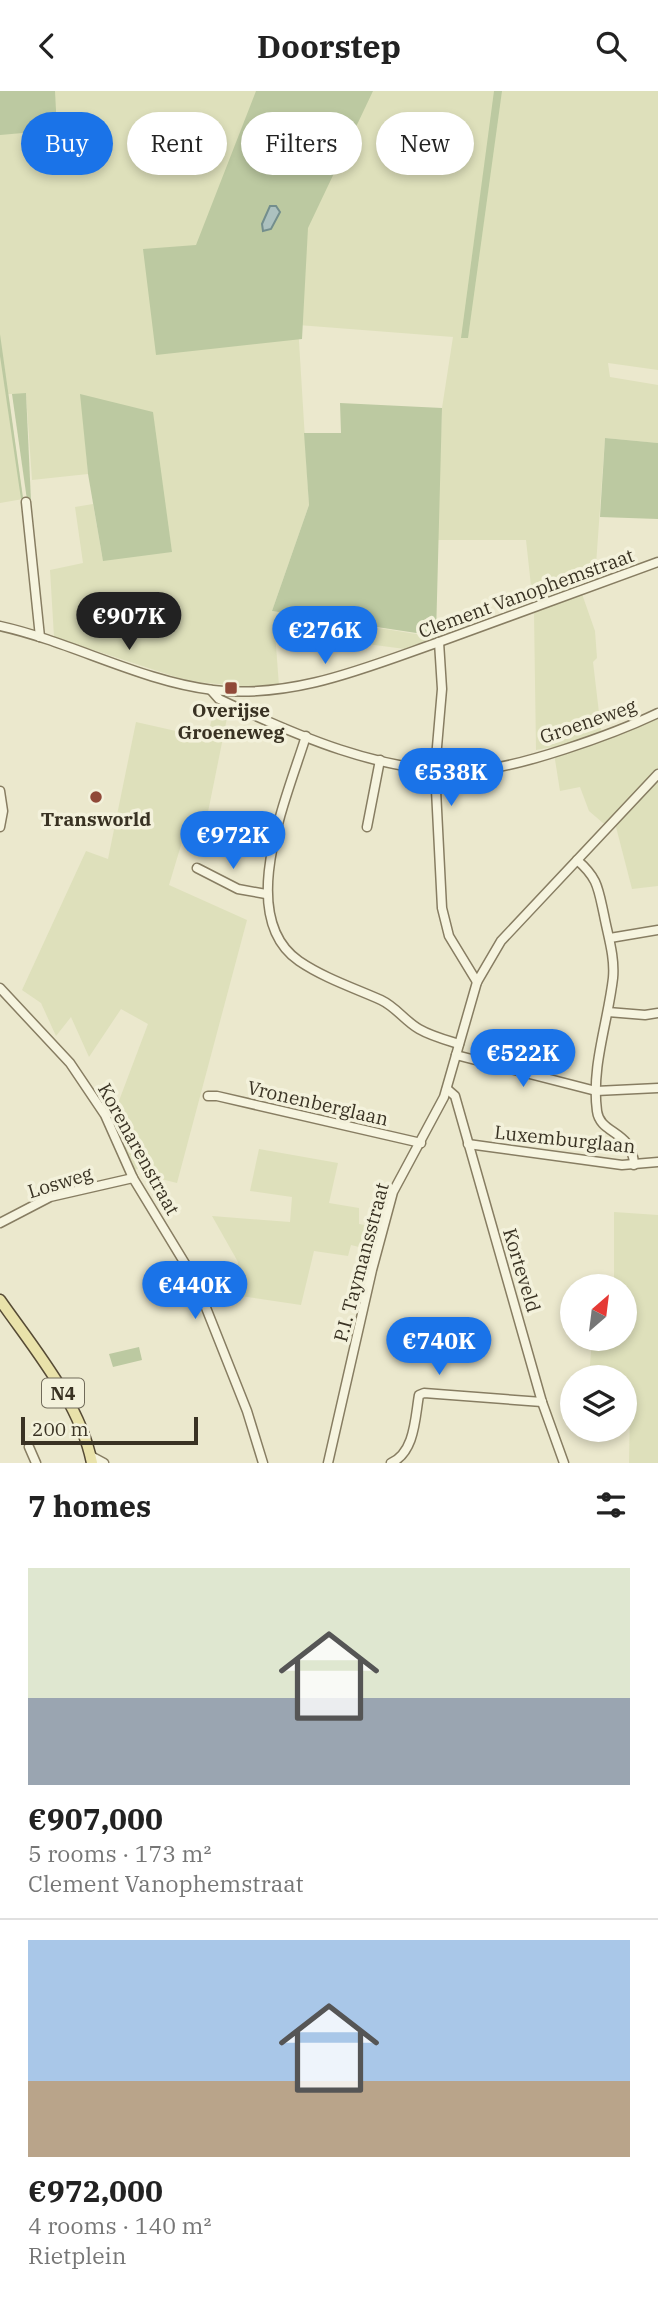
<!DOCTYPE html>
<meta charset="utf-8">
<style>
:root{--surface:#fff;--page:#f2f2f2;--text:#222;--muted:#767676;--line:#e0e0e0;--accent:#1a73e8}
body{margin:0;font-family:"IBM Plex Serif",serif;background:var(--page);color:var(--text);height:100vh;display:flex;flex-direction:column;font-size:26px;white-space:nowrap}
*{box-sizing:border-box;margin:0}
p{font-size:23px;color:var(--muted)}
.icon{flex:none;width:38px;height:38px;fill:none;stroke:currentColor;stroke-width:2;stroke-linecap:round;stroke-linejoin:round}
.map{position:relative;height:1372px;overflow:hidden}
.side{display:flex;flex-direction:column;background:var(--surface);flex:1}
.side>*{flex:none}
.top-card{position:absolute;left:21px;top:21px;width:616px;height:63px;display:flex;gap:14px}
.needle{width:46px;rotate:28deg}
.buttons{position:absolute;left:560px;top:1183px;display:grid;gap:14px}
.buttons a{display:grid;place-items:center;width:77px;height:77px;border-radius:50%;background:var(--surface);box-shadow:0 4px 10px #0003;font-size:35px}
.scale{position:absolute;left:21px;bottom:18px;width:177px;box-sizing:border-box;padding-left:7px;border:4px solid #393223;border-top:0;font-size:19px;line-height:24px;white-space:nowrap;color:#393223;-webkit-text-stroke:5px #f3f1db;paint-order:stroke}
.price{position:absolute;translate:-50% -60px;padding:0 16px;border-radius:24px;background:var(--accent);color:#fff;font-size:23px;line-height:46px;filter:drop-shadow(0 2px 4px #0008)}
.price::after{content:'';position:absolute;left:50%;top:42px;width:21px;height:16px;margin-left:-10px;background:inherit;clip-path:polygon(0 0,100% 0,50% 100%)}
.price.active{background:#222;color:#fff}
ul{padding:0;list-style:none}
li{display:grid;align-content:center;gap:14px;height:371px;padding:0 28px}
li+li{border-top:2px solid var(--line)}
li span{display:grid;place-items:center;height:217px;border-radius:0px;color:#555}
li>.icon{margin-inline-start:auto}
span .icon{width:126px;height:126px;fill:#fffc;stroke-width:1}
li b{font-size:30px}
h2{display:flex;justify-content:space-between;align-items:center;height:84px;padding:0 28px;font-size:30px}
.tag{padding:0 24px;border-radius:32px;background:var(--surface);box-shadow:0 4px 10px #0003;font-size:24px;line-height:63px}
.tag.active{background:var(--accent);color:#fff}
header{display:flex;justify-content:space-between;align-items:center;height:91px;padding:0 28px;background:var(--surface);font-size:32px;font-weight:700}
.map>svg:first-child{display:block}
.farmland{fill:#dee0bb}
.green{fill:#bcc9a1}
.water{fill:#acc1bf;stroke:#738e8d;stroke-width:2}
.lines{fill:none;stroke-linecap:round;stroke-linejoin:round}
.minor-casing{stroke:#877d62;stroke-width:11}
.major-casing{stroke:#564b35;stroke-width:13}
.minor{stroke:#f6f4df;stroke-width:8}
.major{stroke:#e9e2aa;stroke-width:10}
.poi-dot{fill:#904938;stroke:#f3f1db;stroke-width:2.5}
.labels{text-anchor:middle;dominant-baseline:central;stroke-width:7;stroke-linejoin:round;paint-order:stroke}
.shield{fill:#f3f1db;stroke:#716b5a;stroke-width:2}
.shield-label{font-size:18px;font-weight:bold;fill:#393223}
.street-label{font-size:19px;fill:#393223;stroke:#f3f1db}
.poi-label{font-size:19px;font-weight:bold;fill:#393223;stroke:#f3f1db}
</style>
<header><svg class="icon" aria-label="back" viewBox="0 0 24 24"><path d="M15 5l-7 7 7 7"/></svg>Doorstep<svg class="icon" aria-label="search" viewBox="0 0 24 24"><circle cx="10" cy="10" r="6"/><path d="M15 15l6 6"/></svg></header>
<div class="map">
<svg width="658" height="1372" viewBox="0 0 658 1372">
<rect width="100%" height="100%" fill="#ebe8cd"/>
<!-- farmland -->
<g class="farmland">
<path d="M0 0H658V279L608 272 610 286 658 294V352L605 347 595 488 533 513 526 449H437L442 317 453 246 298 234 309 414 272 520 435 546 405 558 275 541 279 595 248 596 188 590 54 546 50 479 83 472 75 416 93 413 103 470 81 304 88 383 32 389 26 303H8L23 408 0 412Z"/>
<path d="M582 503 595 540 597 567 593 571 601 639 606 646 658 624V795L632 798 616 736 603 732 589 720 580 696 560 700 553 656 536 659 534 522Z"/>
<path d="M216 612 229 617 206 731H188L169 794 247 829 177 1092 153 1086 147 1073 133 1080 115 1030 117 1015 148 933 121 918 89 966 71 926 56 945 41 912 22 899 86 760 108 768 136 631 207 647Z"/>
<path d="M259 1058 338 1072 329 1112 359 1117V1133L376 1136 371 1159 351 1154 348 1165 314 1160 301 1214 234 1204 238 1171 212 1125 290 1131 292 1106 250 1100Z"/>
<path d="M614 1121 658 1124V1372H629L630 1315 625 1314V1286H589L592 1248H625V1195H614Z"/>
</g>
<!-- green -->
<g class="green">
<path d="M0 0H55L57 39 0 44Z"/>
<path d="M256 0H373L308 137 302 248 156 264 143 158 196 154Z"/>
<path d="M494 0H502L468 247H461Z"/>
<path d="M0 243 23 407 21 408 0 265Z"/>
<path d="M26 302 31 410 27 409 12 303Z"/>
<path d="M80 303 153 321 172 461 103 470 88 383Z"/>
<path d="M340 312 442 317 436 545 272 520 309 414 304 342H341Z"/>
<path d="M605 347 658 352V428L600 426Z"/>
<path d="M139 1256 142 1269 113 1276 109 1263Z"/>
</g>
<!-- water -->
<path class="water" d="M270 115H276L280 121 271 138 263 140 262 133Z"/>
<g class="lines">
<!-- minor casing -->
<g class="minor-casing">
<g id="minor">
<path d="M26 411 40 546"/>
<path d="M0 535C72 551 140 590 213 599 293 608 365 577 439 551 512 525 585 498 658 471"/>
<path d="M439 551 442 598 435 679 442 817 449 845 477 891"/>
<path d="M211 599 219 608C295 644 383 683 469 680 517 678 614 643 658 622"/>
<path d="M306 645C288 704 234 825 299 870 324 887 354 897 381 909 396 916 405 930 419 938 431 945 446 949 459 953"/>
<path d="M0 700 3 720 0 736"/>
<path d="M367 736 380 669"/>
<path d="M577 769C598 787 598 797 604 824 608 845 615 866 613 887 608 931 591 976 597 1020 600 1044 633 1039 634 1074"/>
<path d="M197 777 238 798 266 803"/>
<path d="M610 847 658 839"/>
<path d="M0 897 70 972 105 1024 133 1087 195 1189 247 1320 263 1372"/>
<path d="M608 921 645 924 658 922"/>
<path d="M456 964 596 1000 658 997"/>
<path d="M447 998 455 1005 542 1311 564 1372"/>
<path d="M208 1005H217L421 1052"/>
<path d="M468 1053 622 1074 658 1071"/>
<path d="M0 1132 50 1106 133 1087"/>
<path d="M29 1356 36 1372"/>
<path d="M91 1365 104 1372"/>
<path d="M328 1372 372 1179 393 1101 444 1006 477 891 501 850 658 683"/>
<path d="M391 1372C415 1361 415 1327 419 1304L424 1302 542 1311"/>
</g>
</g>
<!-- major casing -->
<g class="major-casing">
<path id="major" d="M0 1209C35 1259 80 1312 92 1372"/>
</g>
<!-- minor -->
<use href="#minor" class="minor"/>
<!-- major -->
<use href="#major" class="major"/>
</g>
<!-- markers -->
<g class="poi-dot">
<rect x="224" y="590" width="14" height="14" rx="3.5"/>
<circle cx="96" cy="706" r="7"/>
</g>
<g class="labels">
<!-- shield labels -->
<rect class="shield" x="42" y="1287.5" width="42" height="29" rx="5"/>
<g class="shield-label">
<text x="63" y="1302">N4</text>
</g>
<!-- street labels -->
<g class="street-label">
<text transform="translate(526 502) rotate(-20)">Clement Vanophemstraat</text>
<text transform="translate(588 630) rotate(-19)">Groeneweg</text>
<text transform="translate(318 1012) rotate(13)">Vronenberglaan</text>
<text transform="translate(565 1048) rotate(6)">Luxemburglaan</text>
<text transform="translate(139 1058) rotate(61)">Korenarenstraat</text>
<text transform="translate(60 1091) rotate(-17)">Losweg</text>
<text transform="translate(361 1171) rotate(-75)">P.I. Taymansstraat</text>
<text transform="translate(522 1179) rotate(73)">Korteveld</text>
</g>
<!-- poi labels -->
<g class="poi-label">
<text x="231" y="619">Overijse<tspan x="231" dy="22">Groeneweg</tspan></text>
<text x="96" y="728">Transworld</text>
</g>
</g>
</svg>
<div class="buttons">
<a><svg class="needle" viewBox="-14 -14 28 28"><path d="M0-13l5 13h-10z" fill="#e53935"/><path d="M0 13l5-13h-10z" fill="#767676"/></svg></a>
<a><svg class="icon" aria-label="layers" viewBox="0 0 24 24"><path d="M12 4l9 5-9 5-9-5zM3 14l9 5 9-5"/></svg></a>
</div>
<div class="scale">200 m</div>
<b class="price active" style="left:129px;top:561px">€907K</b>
<b class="price" style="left:325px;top:575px">€276K</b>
<b class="price" style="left:451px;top:717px">€538K</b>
<b class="price" style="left:233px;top:780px">€972K</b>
<b class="price" style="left:523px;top:998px">€522K</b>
<b class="price" style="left:195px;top:1230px">€440K</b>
<b class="price" style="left:439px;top:1286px">€740K</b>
<div class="top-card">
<a class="tag active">Buy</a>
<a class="tag">Rent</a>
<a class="tag">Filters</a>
<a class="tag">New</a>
</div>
</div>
<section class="side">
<h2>7 homes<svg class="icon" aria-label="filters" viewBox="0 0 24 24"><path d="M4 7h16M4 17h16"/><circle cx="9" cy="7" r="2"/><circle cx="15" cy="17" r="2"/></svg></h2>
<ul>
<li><span style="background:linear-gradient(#dfe7d0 60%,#9aa5b1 0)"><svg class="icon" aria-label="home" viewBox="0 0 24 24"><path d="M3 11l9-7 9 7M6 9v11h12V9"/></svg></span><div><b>€907,000</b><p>5 rooms · 173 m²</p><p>Clement Vanophemstraat</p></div></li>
<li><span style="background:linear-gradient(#a9c7e8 65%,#b9a48a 0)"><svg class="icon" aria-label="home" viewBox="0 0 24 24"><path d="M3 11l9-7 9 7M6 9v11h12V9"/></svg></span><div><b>€972,000</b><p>4 rooms · 140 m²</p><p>Rietplein</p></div></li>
</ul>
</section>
